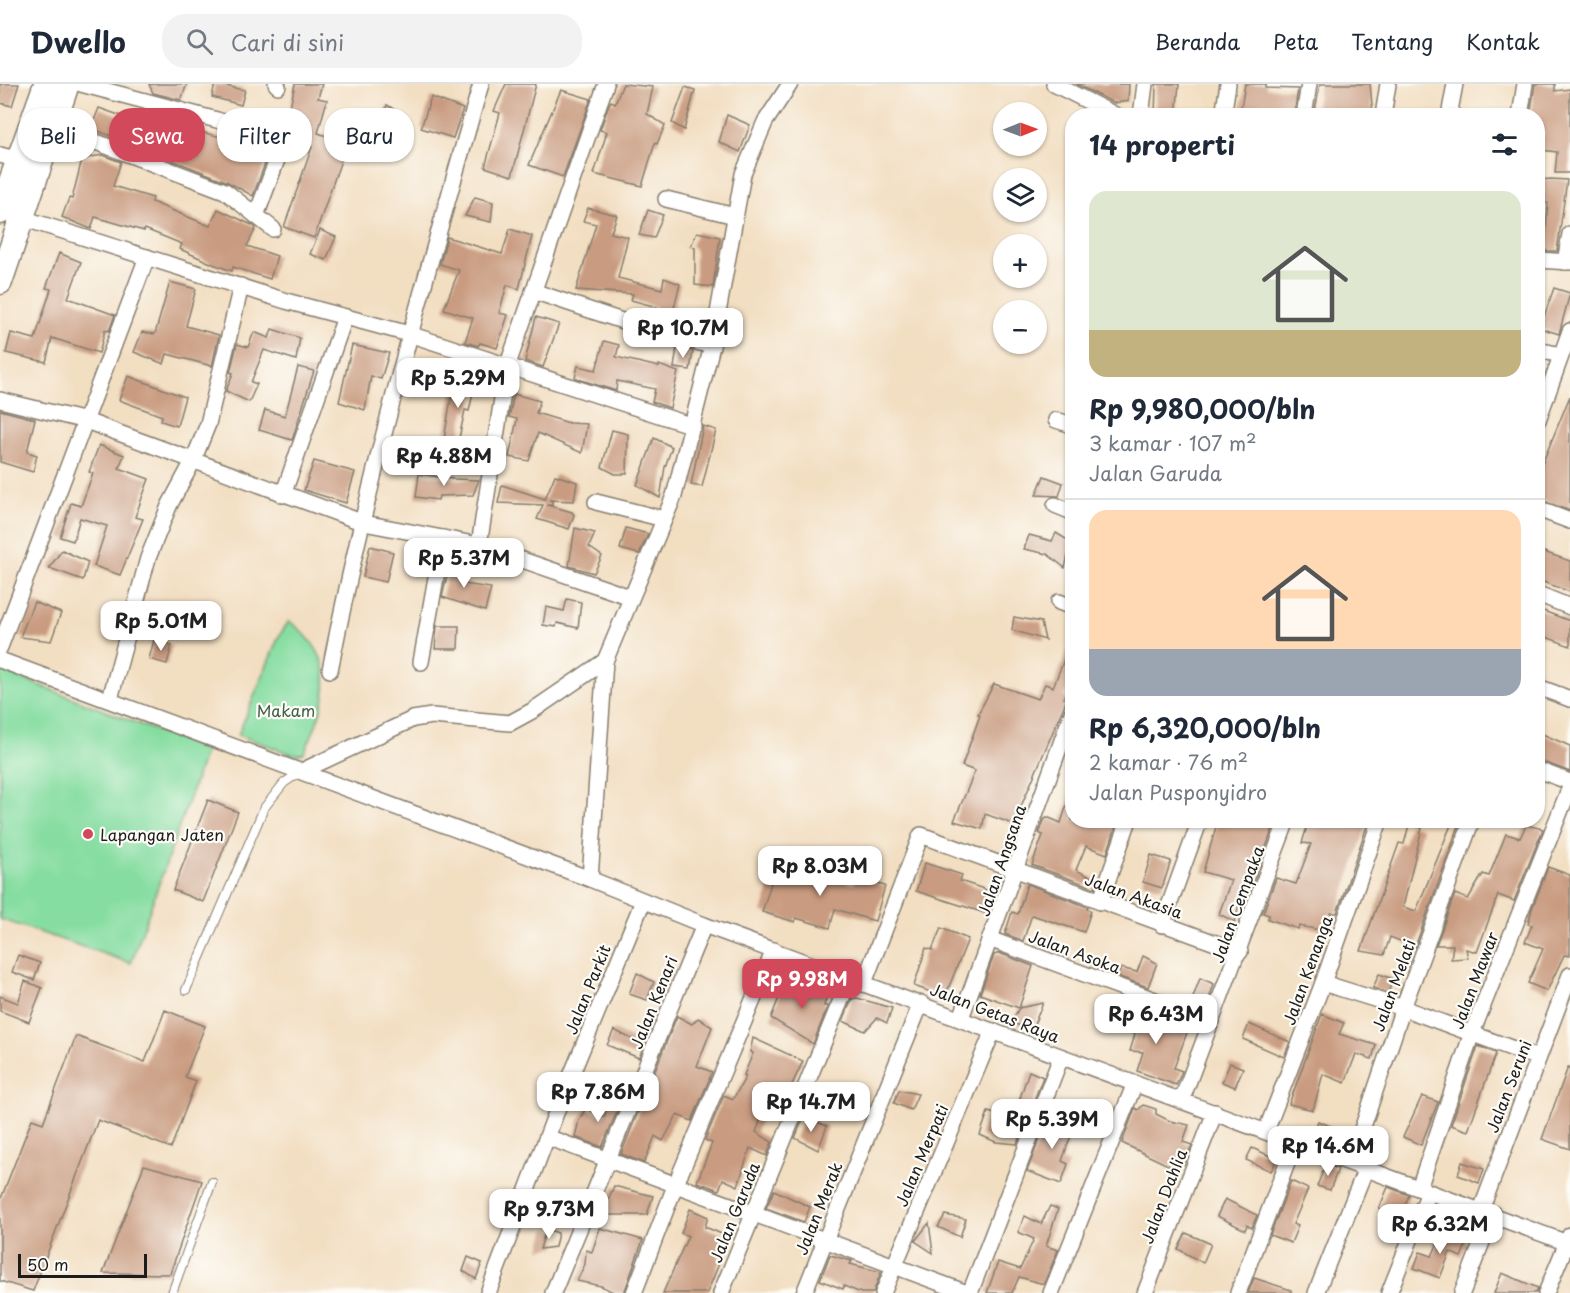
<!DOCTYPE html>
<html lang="id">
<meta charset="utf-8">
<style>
:root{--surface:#fff;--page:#f2f2f3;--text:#1f2937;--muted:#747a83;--line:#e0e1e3;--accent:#d1495b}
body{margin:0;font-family:"Playpen Sans",sans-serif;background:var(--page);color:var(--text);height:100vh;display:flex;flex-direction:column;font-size:22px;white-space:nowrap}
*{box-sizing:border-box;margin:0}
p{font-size:20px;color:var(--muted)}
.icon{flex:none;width:33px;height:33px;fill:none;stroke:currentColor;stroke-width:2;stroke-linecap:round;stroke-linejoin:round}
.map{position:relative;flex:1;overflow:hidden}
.details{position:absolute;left:1065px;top:24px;width:480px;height:720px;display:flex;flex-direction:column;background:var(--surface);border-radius:24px;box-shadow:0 2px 4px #0004}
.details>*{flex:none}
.guide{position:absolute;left:18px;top:24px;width:570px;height:54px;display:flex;gap:12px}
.needle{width:39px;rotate:89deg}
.controls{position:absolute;left:993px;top:18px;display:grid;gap:12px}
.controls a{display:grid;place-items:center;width:54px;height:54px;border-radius:50%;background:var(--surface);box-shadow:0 2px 4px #0004;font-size:30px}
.scale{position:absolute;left:18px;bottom:15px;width:129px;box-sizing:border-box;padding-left:6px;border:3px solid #1c1c1c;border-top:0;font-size:16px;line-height:21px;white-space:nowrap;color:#1c1c1c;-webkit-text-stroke:4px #fdfcf7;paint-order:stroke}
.price{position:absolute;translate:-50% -51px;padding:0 14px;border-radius:12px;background:#fff;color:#222;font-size:20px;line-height:39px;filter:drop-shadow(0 2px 3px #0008)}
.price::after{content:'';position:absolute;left:50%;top:36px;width:18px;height:14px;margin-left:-9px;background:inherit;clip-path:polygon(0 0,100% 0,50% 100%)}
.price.current{background:var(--accent);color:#fff}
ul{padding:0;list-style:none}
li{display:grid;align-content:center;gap:12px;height:318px;padding:0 24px}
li+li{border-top:2px solid var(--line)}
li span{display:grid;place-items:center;height:186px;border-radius:18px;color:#555}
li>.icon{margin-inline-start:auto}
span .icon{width:108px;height:108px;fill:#fffc;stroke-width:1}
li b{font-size:26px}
h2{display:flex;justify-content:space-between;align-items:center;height:72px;padding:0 24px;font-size:26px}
.tag{padding:0 21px;border-radius:24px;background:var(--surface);box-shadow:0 2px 4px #0004;font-size:21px;line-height:54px}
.tag.current{background:var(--accent);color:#fff}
header{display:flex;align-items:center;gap:36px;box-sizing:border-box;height:84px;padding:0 30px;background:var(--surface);border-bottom:2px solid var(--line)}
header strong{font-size:28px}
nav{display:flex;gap:33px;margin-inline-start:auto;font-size:21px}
.search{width:420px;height:54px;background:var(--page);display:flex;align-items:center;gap:15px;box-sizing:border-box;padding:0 21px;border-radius:24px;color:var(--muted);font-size:22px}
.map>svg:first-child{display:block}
.green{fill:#86dda1;stroke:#517c5e;stroke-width:1.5}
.building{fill:#c99b80}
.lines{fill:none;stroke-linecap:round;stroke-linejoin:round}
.service-casing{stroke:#877d6e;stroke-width:10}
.minor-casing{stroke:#877d6e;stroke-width:18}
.primary-casing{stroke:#877d6e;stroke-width:27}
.service{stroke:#fff;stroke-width:8}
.minor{stroke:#fff;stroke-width:15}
.primary{stroke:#fff;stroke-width:24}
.poi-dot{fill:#d1495b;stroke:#fdfcf7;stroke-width:2}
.labels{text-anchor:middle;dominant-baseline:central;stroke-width:4.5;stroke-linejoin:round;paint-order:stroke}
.park-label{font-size:16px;fill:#41604b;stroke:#fdfcf7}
.poi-label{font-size:16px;fill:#1c1c1c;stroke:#fdfcf7;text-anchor:start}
.street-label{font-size:16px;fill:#1c1c1c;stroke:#fdfcf7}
</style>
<header>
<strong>Dwello</strong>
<div class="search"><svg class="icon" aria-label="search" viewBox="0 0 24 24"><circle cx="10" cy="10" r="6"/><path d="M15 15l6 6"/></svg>Cari di sini</div>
<nav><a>Beranda</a><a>Peta</a><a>Tentang</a><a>Kontak</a></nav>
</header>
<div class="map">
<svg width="1570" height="1209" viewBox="0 0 1570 1209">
<rect width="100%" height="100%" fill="#fdfcf7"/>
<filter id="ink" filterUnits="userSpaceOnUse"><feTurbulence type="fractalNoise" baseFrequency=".0167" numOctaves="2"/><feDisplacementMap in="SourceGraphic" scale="12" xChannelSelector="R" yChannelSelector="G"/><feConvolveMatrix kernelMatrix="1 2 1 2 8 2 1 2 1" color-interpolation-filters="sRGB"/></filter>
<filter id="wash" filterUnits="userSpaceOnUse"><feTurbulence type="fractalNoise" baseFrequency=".008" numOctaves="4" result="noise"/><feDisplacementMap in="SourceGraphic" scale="24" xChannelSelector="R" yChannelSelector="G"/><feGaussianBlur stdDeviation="1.35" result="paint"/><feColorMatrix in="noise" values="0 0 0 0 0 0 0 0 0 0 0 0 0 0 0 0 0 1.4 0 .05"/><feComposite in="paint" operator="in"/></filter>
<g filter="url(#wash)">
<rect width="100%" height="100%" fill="#f2dec1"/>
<!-- green -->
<g class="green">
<path d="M289 537C342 575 328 617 304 669L294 671 238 651 279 552Z"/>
<path d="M0 586 206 666 131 879 0 835Z"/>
</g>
<g id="blocks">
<!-- building -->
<g class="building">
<path d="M0 0H19L12 22 0 19Z"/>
<path d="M149 0H187L181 16 153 9Z"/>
<path d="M215 0 245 6 241 21 212 13Z"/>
<path d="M295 0H322L318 14 327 16 318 49 347 59 314 154 284 143 312 63 288 54 286 50 295 24 290 23Z"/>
<path d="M506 0H536L512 92 485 83 500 29 494 27Z"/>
<path d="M623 0 653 3 647 30 665 41 657 60 655 59 642 102 594 90 607 48 600 46 609 20 611 17 615 19Z"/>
<path d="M1076 0H1129L1128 17 1114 19Z"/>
<path d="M1156 0H1179L1176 32H1155Z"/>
<path d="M1245 0H1267L1265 4 1298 5 1294 32 1240 30Z"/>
<path d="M1320 0H1370L1373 32H1314Z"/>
<path d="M1535 0H1555V7L1570 5V89H1555L1557 68 1541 66 1544 48H1538V32H1530Z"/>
<path d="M685 3 695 6 684 46 672 39Z"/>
<path d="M561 6 591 15 563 93 529 81Z"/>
<path d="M431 13 463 25 453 54 421 44Z"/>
<path d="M387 21 410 35 397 76 372 68Z"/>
<path d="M99 24 144 40 147 30 164 35 162 32 176 35 175 38 186 41 185 44 225 54 227 50 270 66 253 112 228 98 91 44Z"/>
<path d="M727 31 750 41 740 68 719 58Z"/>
<path d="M102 71 121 78 113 102 153 114 152 118 210 142 218 125 252 141 256 144 247 162 277 172 270 195 233 183 232 187 213 180 180 165 182 160 145 145 144 147 95 133 91 145 62 133 69 114 72 115 82 75Z"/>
<path d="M1551 95 1567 96 1557 167H1544L1548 119H1538V96Z"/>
<path d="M475 113 493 118 491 138 465 132Z"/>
<path d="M588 124 617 131 611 149 628 153 618 194 662 205 664 194 680 200 672 232 656 229 657 223 631 216 633 210 576 206 596 140 583 137Z"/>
<path d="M648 126 663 131 654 154 639 151Z"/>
<path d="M510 145 532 152 519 205 507 201 499 229 508 231 497 264 480 259 478 262 465 258 473 234 444 225 459 186 440 180 447 153 502 170Z"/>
<path d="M320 146 336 153 326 176 310 170Z"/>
<path d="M697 148 720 153 713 203 695 201V164L691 162Z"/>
<path d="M59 169 81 178 68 214 115 231 109 247 105 246 99 269 52 254 46 278 6 269 11 249 35 255 51 205 46 204Z"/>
<path d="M170 198 196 205 186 242 219 251 212 282 167 270 164 280 134 268 142 248 155 250Z"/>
<path d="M1554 204 1570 209 1559 250 1540 244Z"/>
<path d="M536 233 559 240 543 283 525 277Z"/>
<path d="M272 245 300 254 296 276 264 266 251 298 257 300 249 318 226 307 233 289 230 288 237 260 248 263 254 248 269 254Z"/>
<path d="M604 257 619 261 616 273 659 283V281L678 288 670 324 652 318 655 305 617 297 616 307 575 294 578 282 596 286Z"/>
<path d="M352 261 389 269 381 295 371 292 365 326 339 318Z"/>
<path d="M677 263 693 267 690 286 674 284Z"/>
<path d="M298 283 314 287 292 356 259 346 265 326 285 332Z"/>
<path d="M455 291 476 296 469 327 465 326 457 364 443 361Z"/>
<path d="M128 292 185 313 177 342 161 337 162 332 119 316Z"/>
<path d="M514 310 540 317 536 329 569 339 587 340 582 369 538 349 529 377 509 373 517 335 509 333Z"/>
<path d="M1570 312V427L1538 415V390Z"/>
<path d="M0 326 35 335 27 368 37 371 33 388 0 378Z"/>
<path d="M703 342 716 346 702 403 691 401Z"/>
<path d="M612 346 628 350 627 390H615L602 383Z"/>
<path d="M654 354 672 363 665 383 660 414 637 401Z"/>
<path d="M99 361 124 371 119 384 149 395 135 433 143 435 120 491 94 482 107 442 80 434 73 457 60 453 71 419 81 422 93 389 89 388Z"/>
<path d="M314 377 355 388 346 419 304 406Z"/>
<path d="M419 390 453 395 479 396 473 411 439 412 438 416 416 413Z"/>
<path d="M555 391 577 398 574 417 549 416 552 417V421H547L572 428 574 431 569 445 537 435 543 421 498 419 502 401 545 415Z"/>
<path d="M1044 392 1063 399 1059 412 1036 411Z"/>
<path d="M575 444 595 449 589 463 602 472 594 489 569 482Z"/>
<path d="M626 444 648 450 639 470 620 465Z"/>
<path d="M1056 449 1071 458 1065 484 1047 470 1024 465 1029 451 1052 457Z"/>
<path d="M370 462 393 468 386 498 363 493Z"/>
<path d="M62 466 88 478 83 496 49 484Z"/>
<path d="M1538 466 1570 477V508L1538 496Z"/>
<path d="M450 479 469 481 464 500 491 504 485 527 442 513Z"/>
<path d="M567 515 581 518 578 544 557 539 556 543 543 541 546 523 564 527Z"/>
<path d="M34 518 61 529 51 557 20 553Z"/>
<path d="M1538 525 1570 537V562L1538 550Z"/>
<path d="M1014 533 1041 538 1045 556 1012 546Z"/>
<path d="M437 542H459L458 565H435Z"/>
<path d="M154 556 172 561 167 580 149 575Z"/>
<path d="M1072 556V594L1064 614 1067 615 1019 727H1021L1016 741 985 730 982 745 954 737 975 687 962 682 980 631 978 630 994 600 1038 615 1045 600 1053 603Z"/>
<path d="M1538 648 1570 662V688L1538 676Z"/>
<path d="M1070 711H1072V736H1118L1107 770 1086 762 1076 786 1097 796 1095 804 1032 781 1043 751 1039 749 1044 736 1047 733 1061 739Z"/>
<path d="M208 716 238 728 203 818 173 806Z"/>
<path d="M1218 736H1276L1244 822 1239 820 1235 838 1219 830 1231 796 1203 788Z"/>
<path d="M1309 736H1369L1337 829H1331L1326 847 1299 842 1298 845 1268 835 1269 831 1263 829 1276 794 1296 800 1311 760 1302 759Z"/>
<path d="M1453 736H1461L1415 863 1390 853 1384 871 1361 867 1399 759 1404 760 1409 741 1422 744 1403 823 1416 827Z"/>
<path d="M1526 741 1543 745 1514 817 1498 811 1477 868 1466 865 1468 874 1451 875 1453 861H1436L1455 810 1468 815 1483 790 1489 792 1506 750 1520 754Z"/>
<path d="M1151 771 1171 777 1162 804 1143 798Z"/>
<path d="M925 779 962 791 960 797 993 808 985 829 916 807Z"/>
<path d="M777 780 816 792 817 789 854 800 856 793 885 802 875 837 835 825 830 844 796 834 795 838 762 828Z"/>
<path d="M1548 783 1570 791V872L1564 871 1547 907 1528 899 1543 865 1525 858 1532 841 1528 840 1532 825Z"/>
<path d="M1027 800 1088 823 1087 825 1091 827 1084 848 1032 831 1023 857 1005 850 1012 828 1018 830Z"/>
<path d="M941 844 968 855 945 913 914 902 926 864 932 866Z"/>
<path d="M999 869 1033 882 1019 924 980 910 994 871Z"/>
<path d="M18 871 40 879 34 896 12 888Z"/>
<path d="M1143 872 1157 879 1148 903 1117 892 1121 884 1137 888Z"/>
<path d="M637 889 654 898 647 916 629 910Z"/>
<path d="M1379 890 1393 895 1388 909 1373 904Z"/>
<path d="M1200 894 1214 900 1206 924 1191 919Z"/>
<path d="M25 897 42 904 29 938 0 927V912L18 919Z"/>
<path d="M814 897 829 903 824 922H828L813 960 771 934 784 901 808 911Z"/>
<path d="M857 914 892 924 887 939 877 934 865 947 843 937 852 915Z"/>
<path d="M1043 919 1032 945 1011 939 1019 924Z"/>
<path d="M1127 925 1188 946 1174 984 1182 987 1176 1001 1137 987 1143 968 1130 967 1135 950 1119 944Z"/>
<path d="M165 926 205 942 185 993 196 997 171 1064 98 1036 33 1207 0 1197V1117L32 1035 43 1039 76 952 145 978Z"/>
<path d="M1322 930 1344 939 1339 950 1376 961 1372 975 1356 970 1345 999 1323 990 1313 1026 1289 1020Z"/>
<path d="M677 932 692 940 698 934 712 943 697 982 712 988 692 1037 677 1031 663 1057 655 1052 644 1079 621 1070Z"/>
<path d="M1249 940 1290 958 1284 973 1243 955Z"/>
<path d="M614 946 644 961 639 974 607 961Z"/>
<path d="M753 954 803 977 788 1009 773 1003 756 1048 772 1058 767 1072 750 1064 738 1102 723 1095 719 1106 697 1098 712 1059 705 1056 724 1011 733 1015 746 992 744 991 753 969 750 968Z"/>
<path d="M1478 962 1496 969 1468 1047 1451 1041Z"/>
<path d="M1230 979 1243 984 1235 1003 1222 998Z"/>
<path d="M1568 983H1570V1065L1542 1055Z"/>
<path d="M1029 987 1043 993 1017 1060 996 1058 980 1051 988 1028 1013 1035Z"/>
<path d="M899 1006 918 1010 911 1026 894 1019Z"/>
<path d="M614 1008 624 1011 602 1063 575 1053 579 1036 586 1024 604 1033Z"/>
<path d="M1422 1012 1438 1018 1421 1061 1403 1053Z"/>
<path d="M1143 1021 1156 1025V1030L1170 1037 1189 1041 1183 1058 1192 1061 1184 1080 1176 1077 1174 1084 1122 1059 1135 1024 1138 1026Z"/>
<path d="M1049 1031 1075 1040 1062 1077 1068 1080 1061 1100 1027 1087Z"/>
<path d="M804 1033 827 1042 818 1066 795 1054Z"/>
<path d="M1318 1037 1332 1043 1325 1060 1311 1054Z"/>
<path d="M1252 1064 1277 1075 1271 1087 1246 1076Z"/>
<path d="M1462 1078 1484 1085 1479 1099 1458 1091Z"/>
<path d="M1326 1080 1338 1085 1330 1106 1317 1102Z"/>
<path d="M144 1081 202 1097 170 1190 103 1189Z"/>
<path d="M1291 1097 1308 1105 1293 1140 1298 1142 1291 1159 1270 1151Z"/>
<path d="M614 1102 653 1112 647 1131H602Z"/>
<path d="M1388 1103 1409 1111 1400 1134 1379 1125Z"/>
<path d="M774 1106 810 1123 804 1138 766 1124Z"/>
<path d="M1225 1115 1257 1131 1252 1144 1247 1141 1245 1146 1217 1132Z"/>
<path d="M1050 1122 1058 1125 1046 1162 1058 1166 1044 1200 1019 1193 1012 1209H987L998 1178 1020 1185 1034 1155 1018 1148 1025 1132 1041 1140Z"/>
<path d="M690 1125 708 1133 705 1143 729 1153 718 1174 721 1175 707 1209H663L688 1152 681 1149Z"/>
<path d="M945 1131 966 1135 960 1153 938 1143Z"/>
<path d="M929 1139 933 1169 915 1157Z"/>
<path d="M600 1144 643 1156 624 1209H615L601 1202 577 1197 585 1180 586 1166 592 1168Z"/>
<path d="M546 1145 558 1149 555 1163 540 1165Z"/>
<path d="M1443 1148 1467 1159 1461 1173 1450 1168 1440 1194 1414 1184 1420 1168 1432 1172Z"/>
<path d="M1186 1149 1211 1160 1203 1179 1178 1165Z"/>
<path d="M830 1171 852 1177 850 1180 881 1188 873 1209H861L844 1202 843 1205 820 1196Z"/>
<path d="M468 1173 482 1179 476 1195 463 1187Z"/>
<path d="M1502 1189 1538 1204 1536 1209H1494Z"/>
<path d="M1254 1194 1291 1206V1209H1248Z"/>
</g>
</g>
</g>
<g filter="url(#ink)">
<use href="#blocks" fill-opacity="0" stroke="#877d6e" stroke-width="1.5"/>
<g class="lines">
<!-- service casing -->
<g class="service-casing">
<g id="service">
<path d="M186 906 264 724 284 699 300 688"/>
<path d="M172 1209 212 1098"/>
</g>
</g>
<!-- minor casing -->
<g class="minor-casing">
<g id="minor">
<path d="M81 0 217 36 278 55 281 65 256 132"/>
<path d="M276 0 278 2"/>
<path d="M606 0 507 283 479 461 630 513"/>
<path d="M1054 0 1117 32"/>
<path d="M1141 32 1145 0"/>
<path d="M1223 32 1228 0"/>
<path d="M1304 32 1309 0"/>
<path d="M1383 32 1388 0"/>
<path d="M1449 32 1455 0"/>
<path d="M1520 32 1525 0"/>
<path d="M54 42 225 107 273 145"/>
<path d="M0 71 19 76"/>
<path d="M666 115 735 132"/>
<path d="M22 134 286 217 409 250 693 342"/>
<path d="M1538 176 1570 178"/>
<path d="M1565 178 1570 150"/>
<path d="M533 207 643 244 712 262"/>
<path d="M1538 266 1561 271"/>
<path d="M0 316 86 337 364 439 479 461"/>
<path d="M1056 336 1072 341"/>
<path d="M1538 336 1570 247"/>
<path d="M283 411 345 233"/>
<path d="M596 418 664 435"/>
<path d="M1055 421 1072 428"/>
<path d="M1538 425 1570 437"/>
<path d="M1538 510 1570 523"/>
<path d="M1059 518 1072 523"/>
<path d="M0 563 147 173"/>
<path d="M0 576 590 795 704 841 1570 1160"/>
<path d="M421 578 443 454"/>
<path d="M330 586C369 388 425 194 481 0"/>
<path d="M1538 603 1570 615"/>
<path d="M110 615 148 474 169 422 193 377 208 340 241 202"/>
<path d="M1538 686 1570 698"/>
<path d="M302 687 413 635 432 632 510 639 532 627 605 577"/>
<path d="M590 795 605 577 674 412 712 262 743 90 765 38 790 0"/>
<path d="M1100 818 1129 736"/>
<path d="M1162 841 1200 736"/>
<path d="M992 856 1212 937"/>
<path d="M864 899 921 751 1240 868"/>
<path d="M1323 899 1403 924 1538 974"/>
<path d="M961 934 1072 629"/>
<path d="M1182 1015 1287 736"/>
<path d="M1266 1047 1323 899 1380 736"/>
<path d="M547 1053 967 1209"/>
<path d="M1351 1078 1403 924 1472 736"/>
<path d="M1419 1104 1472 949 1570 703"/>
<path d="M1481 1126 1570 891"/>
<path d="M488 1209 559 1021 643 817"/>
<path d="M553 1209 704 841"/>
<path d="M634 1209 675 1102 774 866"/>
<path d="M721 1209 850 894"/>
<path d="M804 1209 921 919"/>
<path d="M883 1209 993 947"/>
<path d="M970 1209 1061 973"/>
<path d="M1051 1209 1135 999"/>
<path d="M1145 1209 1215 1028"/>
<path d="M1238 1209 1295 1058"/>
<path d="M1316 1209 1366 1084"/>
<path d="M1389 1209 1429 1108"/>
<path d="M1462 1209 1493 1130"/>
<path d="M1546 1209 1570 1151"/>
</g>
</g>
<!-- primary casing -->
<g class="primary-casing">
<g id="primary">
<path d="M0 128 46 0"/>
<path d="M0 198 67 0"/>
</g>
</g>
<!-- service -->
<use href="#service" class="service"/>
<!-- minor -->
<use href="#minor" class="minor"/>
<!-- primary -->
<use href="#primary" class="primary"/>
</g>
</g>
<!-- markers -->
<circle class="poi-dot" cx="88" cy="750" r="6"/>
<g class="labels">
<!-- park labels -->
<g class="park-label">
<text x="286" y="626">Makam</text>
</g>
<!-- poi labels -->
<g class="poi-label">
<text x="100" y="750">Lapangan Jaten</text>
</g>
<!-- street labels -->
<g class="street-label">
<text transform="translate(1001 776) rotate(-71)">Jalan Angsana</text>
<text transform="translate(1134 811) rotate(20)">Jalan Akasia</text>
<text transform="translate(1237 820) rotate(-70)">Jalan Cempaka</text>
<text transform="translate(1075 867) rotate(20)">Jalan Asoka</text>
<text transform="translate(1307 886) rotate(-70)">Jalan Kenanga</text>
<text transform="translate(1474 896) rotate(-69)">Jalan Mawar</text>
<text transform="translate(1393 901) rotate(-70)">Jalan Melati</text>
<text transform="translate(587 905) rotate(-68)">Jalan Parkit</text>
<text transform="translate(653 918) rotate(-68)">Jalan Kenari</text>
<text transform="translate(995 928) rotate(21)">Jalan Getas Raya</text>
<text transform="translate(1508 1002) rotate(-69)">Jalan Seruni</text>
<text transform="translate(921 1071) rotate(-67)">Jalan Merpati</text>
<text transform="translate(1163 1112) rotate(-69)">Jalan Dahlia</text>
<text transform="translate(818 1124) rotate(-68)">Jalan Merak</text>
<text transform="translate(734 1128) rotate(-68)">Jalan Garuda</text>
</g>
</g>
</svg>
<div class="controls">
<a><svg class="needle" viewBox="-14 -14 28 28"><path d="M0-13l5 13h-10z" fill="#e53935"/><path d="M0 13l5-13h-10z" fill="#747a83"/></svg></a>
<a><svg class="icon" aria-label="layers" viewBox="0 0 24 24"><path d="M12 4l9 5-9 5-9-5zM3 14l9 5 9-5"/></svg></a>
<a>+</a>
<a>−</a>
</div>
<div class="scale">50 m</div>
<b class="price" style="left:683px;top:275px">Rp 10.7M</b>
<b class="price" style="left:458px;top:325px">Rp 5.29M</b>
<b class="price" style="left:444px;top:403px">Rp 4.88M</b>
<b class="price" style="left:464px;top:505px">Rp 5.37M</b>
<b class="price" style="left:161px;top:568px">Rp 5.01M</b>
<b class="price" style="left:820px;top:813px">Rp 8.03M</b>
<b class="price current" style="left:802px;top:926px">Rp 9.98M</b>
<b class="price" style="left:1156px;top:961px">Rp 6.43M</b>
<b class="price" style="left:598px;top:1039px">Rp 7.86M</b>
<b class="price" style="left:811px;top:1049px">Rp 14.7M</b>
<b class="price" style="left:1052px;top:1066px">Rp 5.39M</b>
<b class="price" style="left:1328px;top:1093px">Rp 14.6M</b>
<b class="price" style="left:549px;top:1156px">Rp 9.73M</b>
<b class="price" style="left:1440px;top:1171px">Rp 6.32M</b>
<div class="guide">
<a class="tag">Beli</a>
<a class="tag current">Sewa</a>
<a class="tag">Filter</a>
<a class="tag">Baru</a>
</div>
<section class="details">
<h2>14 properti<svg class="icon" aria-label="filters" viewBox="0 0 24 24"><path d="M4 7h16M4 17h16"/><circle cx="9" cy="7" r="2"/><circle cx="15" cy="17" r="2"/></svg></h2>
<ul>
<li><span style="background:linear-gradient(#dfe7d0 75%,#c2b280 0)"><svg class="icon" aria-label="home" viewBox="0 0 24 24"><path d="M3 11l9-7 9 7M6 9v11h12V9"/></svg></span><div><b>Rp 9,980,000/bln</b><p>3 kamar · 107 m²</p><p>Jalan Garuda</p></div></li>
<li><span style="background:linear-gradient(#ffd9b3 75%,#9aa5b1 0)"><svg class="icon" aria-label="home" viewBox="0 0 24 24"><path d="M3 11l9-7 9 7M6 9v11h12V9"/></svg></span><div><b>Rp 6,320,000/bln</b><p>2 kamar · 76 m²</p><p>Jalan Pusponyidro</p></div></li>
</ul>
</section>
</div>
